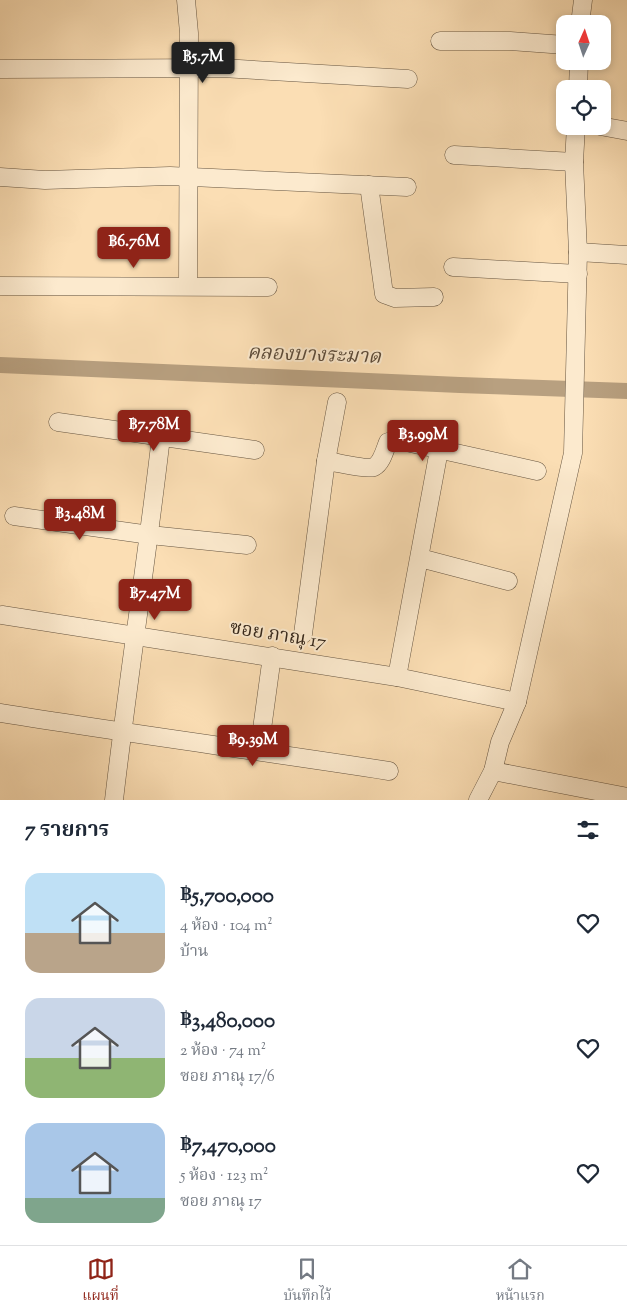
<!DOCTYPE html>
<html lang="th">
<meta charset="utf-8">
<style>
:root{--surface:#fff;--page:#f6f6f7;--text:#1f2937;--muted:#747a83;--line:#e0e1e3;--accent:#8f2418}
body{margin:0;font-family:"Sorts Mill Goudy","Noto Serif Thai",serif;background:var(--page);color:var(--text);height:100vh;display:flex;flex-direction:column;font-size:19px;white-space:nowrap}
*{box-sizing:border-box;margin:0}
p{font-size:16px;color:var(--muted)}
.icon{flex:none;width:28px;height:28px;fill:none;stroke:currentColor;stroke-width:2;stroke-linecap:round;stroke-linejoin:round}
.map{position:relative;height:800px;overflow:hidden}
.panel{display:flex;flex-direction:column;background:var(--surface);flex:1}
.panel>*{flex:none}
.needle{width:32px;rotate:3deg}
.controls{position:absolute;left:556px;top:15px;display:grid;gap:10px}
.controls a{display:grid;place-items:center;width:55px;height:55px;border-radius:10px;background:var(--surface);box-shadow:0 2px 8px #0003;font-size:25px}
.price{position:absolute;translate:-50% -42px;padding:0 11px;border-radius:5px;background:var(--accent);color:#fff;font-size:16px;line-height:32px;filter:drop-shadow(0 1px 2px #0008)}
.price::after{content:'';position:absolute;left:50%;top:30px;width:15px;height:11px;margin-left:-8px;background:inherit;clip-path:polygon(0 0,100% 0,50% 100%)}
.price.selected{background:#222;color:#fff}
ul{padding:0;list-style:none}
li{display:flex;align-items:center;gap:15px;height:125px;padding:0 25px}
li span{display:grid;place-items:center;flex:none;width:140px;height:100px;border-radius:15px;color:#555}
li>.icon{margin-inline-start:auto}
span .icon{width:60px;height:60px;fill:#fffc;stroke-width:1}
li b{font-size:21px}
h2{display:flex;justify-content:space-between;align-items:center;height:60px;padding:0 25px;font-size:21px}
.dock{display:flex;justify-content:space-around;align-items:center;height:70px;border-top:1px solid var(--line);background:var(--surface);font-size:14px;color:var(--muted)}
.dock a{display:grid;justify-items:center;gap:2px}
.dock .selected{color:var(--accent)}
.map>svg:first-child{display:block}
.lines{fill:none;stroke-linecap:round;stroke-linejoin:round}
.canal{stroke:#b8a080;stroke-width:16}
.minor-casing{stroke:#665541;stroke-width:19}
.minor{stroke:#fceace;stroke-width:18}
.labels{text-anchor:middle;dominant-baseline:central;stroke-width:4;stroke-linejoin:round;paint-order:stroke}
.street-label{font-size:19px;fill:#35271b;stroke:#fceace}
.water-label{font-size:20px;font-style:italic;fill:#5c4b39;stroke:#fceace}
</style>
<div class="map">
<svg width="627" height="800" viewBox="0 0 627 800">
<rect width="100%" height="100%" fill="#fbdeb4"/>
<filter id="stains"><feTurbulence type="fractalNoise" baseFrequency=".004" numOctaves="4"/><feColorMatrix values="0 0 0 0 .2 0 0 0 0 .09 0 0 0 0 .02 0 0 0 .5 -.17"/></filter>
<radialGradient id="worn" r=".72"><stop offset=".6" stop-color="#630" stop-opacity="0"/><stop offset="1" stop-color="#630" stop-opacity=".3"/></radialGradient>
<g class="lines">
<!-- canal -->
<path class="canal" d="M0 365 460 385 627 391"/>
<!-- minor casing -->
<g class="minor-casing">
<g id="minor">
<path d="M186 0 189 33 188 285"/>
<path d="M580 24 583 0"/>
<path d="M440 41H510L565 45"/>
<path d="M0 69 222 68 408 79"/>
<path d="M578 89 579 61"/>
<path d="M600 126 627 131"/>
<path d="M454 155 574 162"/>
<path d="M0 177 45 180 170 176 407 187"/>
<path d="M369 185 384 294 395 298 434 297"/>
<path d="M578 252 627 255"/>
<path d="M453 267 578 274"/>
<path d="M0 286 268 287"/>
<path d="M58 422 255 450"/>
<path d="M326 461C336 462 366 470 374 467 382 463 385 449 388 442L394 441 406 442 537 471"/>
<path d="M14 516 150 535 247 545"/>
<path d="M420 558 508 581"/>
<path d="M2 615 397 677 517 702"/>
<path d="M303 634 326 461 337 402"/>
<path d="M397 677 439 450"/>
<path d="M0 713C130 734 260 751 389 771"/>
<path d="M259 751 272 656"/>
<path d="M493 771 627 797"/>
<path d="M114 800C128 679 147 558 161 437"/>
<path d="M478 800 493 771 500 742 517 702 573 453 578 252 574 162 576 126"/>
</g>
</g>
<!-- minor -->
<use href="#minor" class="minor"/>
</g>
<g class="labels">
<!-- street labels -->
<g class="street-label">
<text transform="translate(278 636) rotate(9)">ซอย ภาณุ 17</text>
</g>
<!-- water labels -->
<g class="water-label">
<text transform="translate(314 356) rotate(2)">คลองบางระมาด</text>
</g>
</g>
<rect width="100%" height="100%" filter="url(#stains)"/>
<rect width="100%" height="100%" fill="url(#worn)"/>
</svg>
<div class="controls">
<a><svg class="needle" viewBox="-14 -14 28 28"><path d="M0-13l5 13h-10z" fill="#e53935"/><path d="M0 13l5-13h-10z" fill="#747a83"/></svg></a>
<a><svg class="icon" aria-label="locate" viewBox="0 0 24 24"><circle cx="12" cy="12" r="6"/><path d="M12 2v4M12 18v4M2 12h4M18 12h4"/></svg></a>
</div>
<b class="price selected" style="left:203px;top:84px">฿5.7M</b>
<b class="price" style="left:134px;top:269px">฿6.76M</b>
<b class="price" style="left:154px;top:452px">฿7.78M</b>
<b class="price" style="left:423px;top:462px">฿3.99M</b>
<b class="price" style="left:80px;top:541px">฿3.48M</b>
<b class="price" style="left:155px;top:621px">฿7.47M</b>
<b class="price" style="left:253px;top:767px">฿9.39M</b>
</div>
<section class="panel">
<h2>7 รายการ<svg class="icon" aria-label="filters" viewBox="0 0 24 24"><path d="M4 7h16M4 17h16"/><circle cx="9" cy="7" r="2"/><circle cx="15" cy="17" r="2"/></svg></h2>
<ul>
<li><span style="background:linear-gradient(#bfe0f5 60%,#b9a48a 0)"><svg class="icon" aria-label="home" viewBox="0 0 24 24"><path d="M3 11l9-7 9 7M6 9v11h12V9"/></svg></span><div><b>฿5,700,000</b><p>4 ห้อง · 104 m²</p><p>บ้าน</p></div><svg class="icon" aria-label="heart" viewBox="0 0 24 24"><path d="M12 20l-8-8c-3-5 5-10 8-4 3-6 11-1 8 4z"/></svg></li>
<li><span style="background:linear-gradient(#c9d6e8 60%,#8fb573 0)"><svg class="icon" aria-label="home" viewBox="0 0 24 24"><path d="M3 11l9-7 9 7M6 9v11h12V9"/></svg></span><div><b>฿3,480,000</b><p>2 ห้อง · 74 m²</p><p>ซอย ภาณุ 17/6</p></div><svg class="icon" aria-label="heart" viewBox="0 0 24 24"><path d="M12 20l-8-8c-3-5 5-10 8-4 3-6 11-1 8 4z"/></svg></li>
<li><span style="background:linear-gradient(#a9c7e8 75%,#7fa58c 0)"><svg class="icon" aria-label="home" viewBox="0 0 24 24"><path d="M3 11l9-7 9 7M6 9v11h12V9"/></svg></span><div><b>฿7,470,000</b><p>5 ห้อง · 123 m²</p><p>ซอย ภาณุ 17</p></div><svg class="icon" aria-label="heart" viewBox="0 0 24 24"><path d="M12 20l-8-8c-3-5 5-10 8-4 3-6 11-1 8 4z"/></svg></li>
</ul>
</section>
<nav class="dock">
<a class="selected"><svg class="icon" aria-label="map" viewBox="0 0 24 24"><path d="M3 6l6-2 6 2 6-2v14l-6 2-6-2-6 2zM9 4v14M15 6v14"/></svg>แผนที่</a>
<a><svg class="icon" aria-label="saved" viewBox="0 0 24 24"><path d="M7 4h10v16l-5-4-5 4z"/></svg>บันทึกไว้</a>
<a><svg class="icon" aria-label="home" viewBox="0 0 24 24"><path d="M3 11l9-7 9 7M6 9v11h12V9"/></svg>หน้าแรก</a>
</nav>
